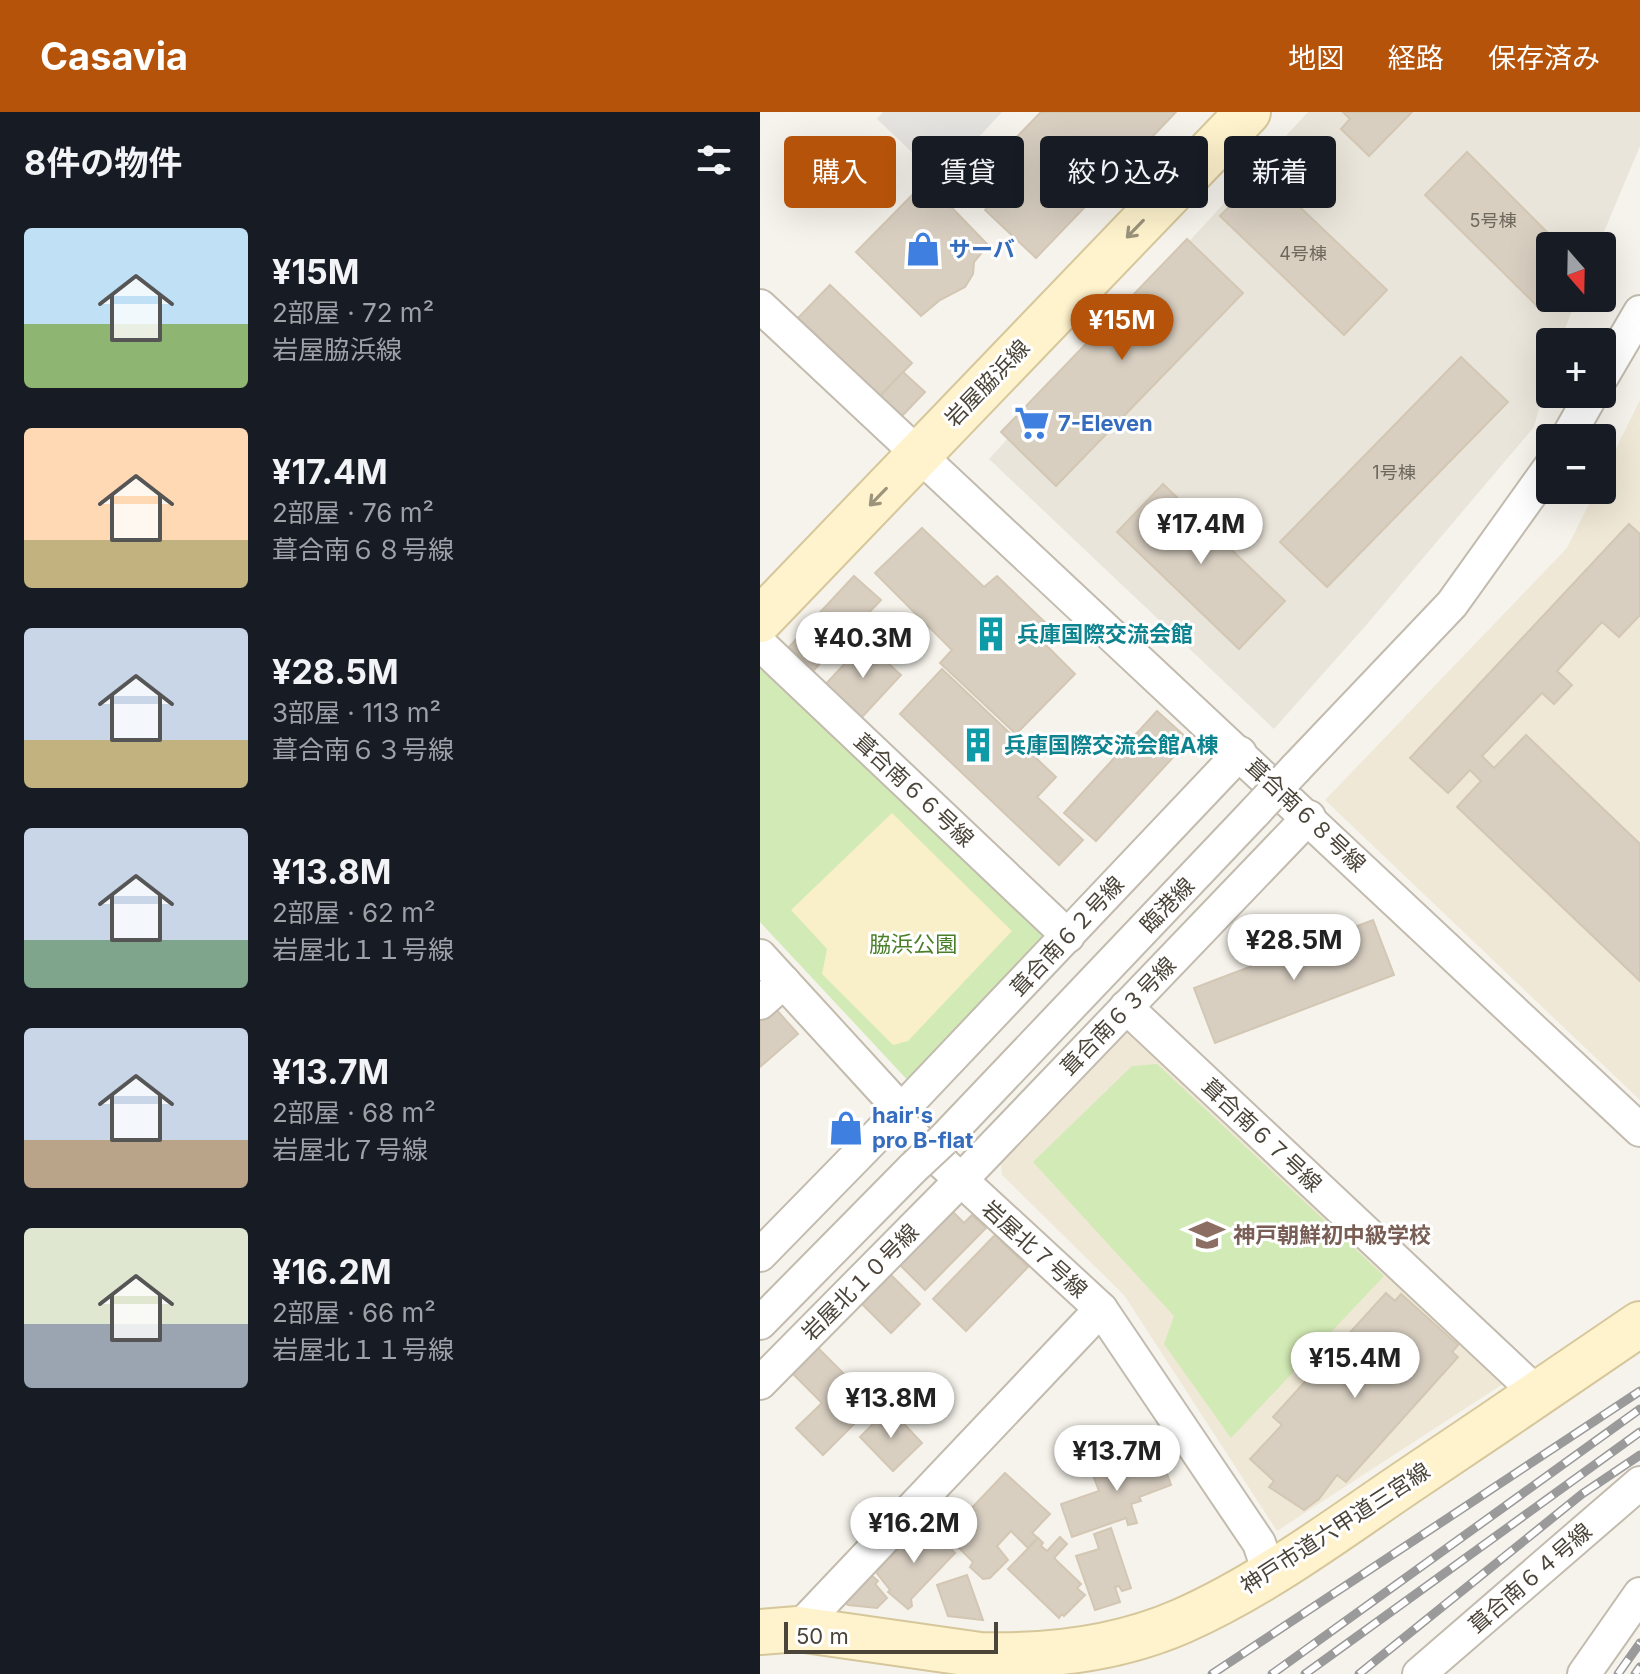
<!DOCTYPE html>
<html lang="ja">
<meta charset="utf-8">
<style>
:root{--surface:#171b24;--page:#242831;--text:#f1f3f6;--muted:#9ea1a6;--accent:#b45309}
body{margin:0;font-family:Inter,"Noto Sans JP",sans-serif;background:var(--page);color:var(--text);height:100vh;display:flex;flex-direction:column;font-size:30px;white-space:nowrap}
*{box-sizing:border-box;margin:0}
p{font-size:26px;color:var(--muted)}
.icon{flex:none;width:44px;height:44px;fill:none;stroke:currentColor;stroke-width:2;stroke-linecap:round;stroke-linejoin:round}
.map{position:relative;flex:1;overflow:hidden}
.sheet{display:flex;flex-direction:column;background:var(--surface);width:760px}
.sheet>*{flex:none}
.banner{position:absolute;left:24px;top:24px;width:736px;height:72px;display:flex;gap:16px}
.needle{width:52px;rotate:160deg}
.tools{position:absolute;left:776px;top:120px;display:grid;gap:16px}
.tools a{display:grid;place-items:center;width:80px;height:80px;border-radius:8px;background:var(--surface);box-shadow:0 8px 32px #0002;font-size:40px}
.scale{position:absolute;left:24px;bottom:20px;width:214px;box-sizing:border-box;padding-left:8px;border:4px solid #4b4439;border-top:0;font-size:22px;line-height:28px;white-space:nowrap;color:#4b4439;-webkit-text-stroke:6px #fff;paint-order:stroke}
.price{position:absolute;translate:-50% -68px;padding:0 18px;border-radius:28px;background:#fff;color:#222;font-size:26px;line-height:52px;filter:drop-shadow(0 2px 4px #0008)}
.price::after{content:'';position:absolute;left:50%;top:48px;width:24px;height:18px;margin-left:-12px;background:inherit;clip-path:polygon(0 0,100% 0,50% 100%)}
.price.current{background:var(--accent);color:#fff}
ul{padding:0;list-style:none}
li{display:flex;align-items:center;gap:24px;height:200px;padding:0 24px}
li span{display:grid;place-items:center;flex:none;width:224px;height:160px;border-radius:8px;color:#555}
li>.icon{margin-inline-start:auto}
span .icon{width:96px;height:96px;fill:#fffc;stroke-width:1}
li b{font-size:34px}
h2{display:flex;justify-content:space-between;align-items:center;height:96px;padding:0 24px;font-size:34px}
.tag{padding:0 28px;border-radius:8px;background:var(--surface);box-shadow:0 8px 32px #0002;font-size:28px;line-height:72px}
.tag.current{background:var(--accent);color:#fff}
header{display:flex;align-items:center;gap:48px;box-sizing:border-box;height:112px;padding:0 40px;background:var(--accent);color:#fff}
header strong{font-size:38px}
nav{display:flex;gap:44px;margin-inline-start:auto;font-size:28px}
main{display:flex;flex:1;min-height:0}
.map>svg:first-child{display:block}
.residential{fill:#eae5da}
.education{fill:#efe8d6}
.green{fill:#d2eab5}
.sand{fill:#f9efc9}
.parking{fill:#e5e3e0}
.building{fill:#d8cfc1;stroke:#d3c7b4;stroke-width:2}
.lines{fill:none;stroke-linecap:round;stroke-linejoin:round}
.street-casing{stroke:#c2bbae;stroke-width:36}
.secondary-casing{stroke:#d6c79b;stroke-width:48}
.street{stroke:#fff;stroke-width:32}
.secondary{stroke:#fff3cd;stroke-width:44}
.rail-casing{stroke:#9a9a9a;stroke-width:9}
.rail{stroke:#fff;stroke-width:6;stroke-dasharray:18;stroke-linecap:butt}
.street-bridge-casing{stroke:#c2bbae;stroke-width:36;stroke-linecap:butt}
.street-bridge{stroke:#fff;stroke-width:32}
.oneway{stroke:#9c937c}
.labels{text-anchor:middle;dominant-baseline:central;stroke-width:6;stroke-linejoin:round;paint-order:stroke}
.number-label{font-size:18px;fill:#6e675b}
.shop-label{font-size:22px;font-weight:bold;fill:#366cbe;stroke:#fff;text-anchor:start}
.street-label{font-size:22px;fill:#4b4439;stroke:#fff}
.culture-label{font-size:22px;font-weight:bold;fill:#0d838f;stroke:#fff;text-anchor:start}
.park-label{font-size:22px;fill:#4a7f2a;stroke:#fff}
.education-label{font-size:22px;font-weight:bold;fill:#785e54;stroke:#fff;text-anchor:start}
</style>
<header>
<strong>Casavia</strong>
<nav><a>地図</a><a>経路</a><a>保存済み</a></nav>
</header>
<main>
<section class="sheet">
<h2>8件の物件<svg class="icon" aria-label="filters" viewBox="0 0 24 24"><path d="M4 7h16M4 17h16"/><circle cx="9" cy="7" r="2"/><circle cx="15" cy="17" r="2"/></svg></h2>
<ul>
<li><span style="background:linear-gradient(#bfe0f5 60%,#8fb573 0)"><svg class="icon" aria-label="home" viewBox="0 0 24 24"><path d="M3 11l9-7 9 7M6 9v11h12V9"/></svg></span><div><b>¥15M</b><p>2部屋 · 72 m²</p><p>岩屋脇浜線</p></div></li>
<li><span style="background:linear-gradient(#ffd9b3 70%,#c2b280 0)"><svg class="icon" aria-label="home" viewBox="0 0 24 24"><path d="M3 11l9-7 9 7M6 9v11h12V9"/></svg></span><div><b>¥17.4M</b><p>2部屋 · 76 m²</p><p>葺合南６８号線</p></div></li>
<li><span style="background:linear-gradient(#c9d6e8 70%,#c2b280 0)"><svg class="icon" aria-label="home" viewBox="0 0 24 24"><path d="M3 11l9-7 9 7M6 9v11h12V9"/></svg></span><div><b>¥28.5M</b><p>3部屋 · 113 m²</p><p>葺合南６３号線</p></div></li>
<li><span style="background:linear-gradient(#c9d6e8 70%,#7fa58c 0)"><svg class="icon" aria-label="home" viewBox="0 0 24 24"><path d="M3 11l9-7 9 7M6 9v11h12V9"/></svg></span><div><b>¥13.8M</b><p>2部屋 · 62 m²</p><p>岩屋北１１号線</p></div></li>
<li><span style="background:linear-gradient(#c9d6e8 70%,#b9a48a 0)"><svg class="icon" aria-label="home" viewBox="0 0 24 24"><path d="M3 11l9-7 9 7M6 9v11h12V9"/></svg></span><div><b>¥13.7M</b><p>2部屋 · 68 m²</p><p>岩屋北７号線</p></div></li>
<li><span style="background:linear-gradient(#dfe7d0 60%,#9aa5b1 0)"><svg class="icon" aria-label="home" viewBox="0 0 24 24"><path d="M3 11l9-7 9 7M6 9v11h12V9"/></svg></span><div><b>¥16.2M</b><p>2部屋 · 66 m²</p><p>岩屋北１１号線</p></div></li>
</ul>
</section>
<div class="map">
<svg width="880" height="1562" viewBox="0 0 880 1562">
<rect width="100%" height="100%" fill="#f6f3ec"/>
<!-- residential -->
<path class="residential" d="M548 0H880V34L838 134H790V186H817L800 230H790V256L774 315 608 511 514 617 229 347Z"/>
<!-- education -->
<g class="education">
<path d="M880 288V988L565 688 807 436 836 378H842V365Z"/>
<path d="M358 917 377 918 746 1270 517 1419 364 1183 242 1063 240 1041Z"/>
</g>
<!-- green -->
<g class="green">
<path d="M4 551 283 822 287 833 153 974 0 810V555Z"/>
<path d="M397 952 624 1164 471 1326 404 1232 414 1204 273 1050 372 954Z"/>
</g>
<!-- sand -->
<path class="sand" d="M132 701 252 819 148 929 133 933 62 862 67 837 31 798Z"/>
<!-- parking -->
<path class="parking" d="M123 0H242L180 67 117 7Z"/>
<!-- building -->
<g class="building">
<path d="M281 0H416L276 146 225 98 248 74 241 67 253 55 240 42Z"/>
<path d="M583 0H652L609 44 581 17 590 7Z"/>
<path d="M707 40 801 134H790V169L787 172 790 175V186H796L782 199 665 83Z"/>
<path d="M503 60 627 178 584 223 460 104Z"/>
<path d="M166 69 228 133 214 150 213 162 205 175 180 188 161 204 96 140Z"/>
<path d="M427 127 483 181 296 374 241 320Z"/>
<path d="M70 173 152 251 120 284 38 206Z"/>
<path d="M701 245 748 290 567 475 520 430Z"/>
<path d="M143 260 165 280 142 304 120 284Z"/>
<path d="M403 372 525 489 479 537 357 420Z"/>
<path d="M869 412 880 422V503L859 525 842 510 797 559 812 573 794 592 782 581 722 644 734 656 766 623 880 732V869L697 695 721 669 710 658 688 681 650 646Z"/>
<path d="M162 416 224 475 237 464 292 517 281 528 315 562 256 622 180 551 192 538 115 461Z"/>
<path d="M94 464 121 488 78 533 52 509Z"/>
<path d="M50 512 75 535 54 558 29 535Z"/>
<path d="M105 530 141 563 101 606 64 574Z"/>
<path d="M182 557 296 665 277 685 323 728 299 753 140 602Z"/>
<path d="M397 599 429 628 336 729 304 701Z"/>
<path d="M613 808 634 863 455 931 434 876Z"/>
<path d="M14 895 38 922 0 955V907Z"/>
<path d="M192 1099 204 1111 212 1103 226 1116 165 1178 139 1152Z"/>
<path d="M235 1123 268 1155 206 1219 173 1187Z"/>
<path d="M129 1161 160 1192 131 1221 100 1190Z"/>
<path d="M626 1181 635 1189 641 1182 698 1233 692 1240 698 1245 586 1370 577 1363 559 1387 544 1398 509 1375 514 1369 490 1347 522 1313 513 1305Z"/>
<path d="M56 1234 114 1292 63 1343 36 1316 62 1291 31 1260Z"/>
<path d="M129 1296 162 1331 133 1359 100 1325Z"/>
<path d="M394 1337 396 1341 399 1340 411 1373 379 1385 381 1389 371 1392 377 1411 368 1413 366 1406 312 1425 301 1392 339 1379 333 1363 359 1354 358 1350Z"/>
<path d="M245 1361 290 1402 272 1421 278 1426 268 1436 251 1419 237 1434 248 1448 230 1466 223 1467 210 1455 213 1450 186 1423Z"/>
<path d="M163 1411 195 1441 151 1487 152 1494 148 1497 128 1480 130 1478 116 1460Z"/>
<path d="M351 1416 371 1476 362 1479 359 1474 355 1475 360 1490 335 1498 316 1444 339 1437 334 1422Z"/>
<path d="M300 1425 307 1432 294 1446 321 1472 317 1476 325 1483 304 1504 302 1502 299 1506 248 1457 278 1426 283 1431 281 1434 287 1439Z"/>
<path d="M109 1461 118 1469 115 1472 127 1486 117 1496 88 1493 83 1488Z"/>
<path d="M207 1463 223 1508 188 1504 177 1473Z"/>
</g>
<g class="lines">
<!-- street casing -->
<g class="street-casing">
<g id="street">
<path d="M0 194 880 1018"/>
<path d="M842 265 880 200"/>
<path d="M807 326 832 282"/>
<path d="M0 532 308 824"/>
<path d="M536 656 692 492 790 355"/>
<path d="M0 844 130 986 134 1006 341 1197 499 1431 510 1463"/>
<path d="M0 891 24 870"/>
<path d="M366 895 778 1282"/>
<path d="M183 1028 495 700"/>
<path d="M0 1143 134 1006 480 641"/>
<path d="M0 1211 153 1056"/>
<path d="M0 1271 200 1069 549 705"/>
<path d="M38 1517 341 1197"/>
<path d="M659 1562 880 1371"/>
<path d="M824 1562 880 1482"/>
</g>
</g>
<!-- secondary casing -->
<g class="secondary-casing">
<g id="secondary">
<path d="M0 508 488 0"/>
<path d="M0 1520 38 1517 220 1543C288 1545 358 1537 422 1509 501 1474 572 1421 644 1372 723 1319 801 1266 880 1212"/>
</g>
</g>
<!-- street -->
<use href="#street" class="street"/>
<!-- secondary -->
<use href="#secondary" class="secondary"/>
<!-- rail casing -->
<g class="rail-casing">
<g id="rail">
<path d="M452 1562 880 1279"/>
<path d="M512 1562 880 1297"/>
<path d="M545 1562 880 1320"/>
<path d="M599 1562 822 1382 880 1343"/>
<path d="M858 1562 880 1531"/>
<path d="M875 1562 880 1555"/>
</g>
</g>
<!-- rail -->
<use href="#rail" class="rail"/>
<!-- street-bridge casing -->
<g class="street-bridge-casing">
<g id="street-bridge">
<path d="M495 700 536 656"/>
<path d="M153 1056 183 1028"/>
</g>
</g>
<!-- street-bridge -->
<use href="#street-bridge" class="street-bridge"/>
</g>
<!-- one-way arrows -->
<defs><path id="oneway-shaft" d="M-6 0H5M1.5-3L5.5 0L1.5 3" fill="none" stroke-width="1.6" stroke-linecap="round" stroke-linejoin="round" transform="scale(2)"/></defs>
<g class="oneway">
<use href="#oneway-shaft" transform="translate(375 117) rotate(134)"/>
<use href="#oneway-shaft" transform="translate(118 385) rotate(134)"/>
</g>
<!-- icons -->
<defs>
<g id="shop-bare" transform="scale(2.76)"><path d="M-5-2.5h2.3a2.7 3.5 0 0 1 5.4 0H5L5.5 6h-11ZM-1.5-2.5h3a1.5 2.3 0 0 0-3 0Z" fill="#3f7fe0" stroke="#fff" stroke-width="2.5" paint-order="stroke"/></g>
<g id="supermarket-bare" transform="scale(2.76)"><path d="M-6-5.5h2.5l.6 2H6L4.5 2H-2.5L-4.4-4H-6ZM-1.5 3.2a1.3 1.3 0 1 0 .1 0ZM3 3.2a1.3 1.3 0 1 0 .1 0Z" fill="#3f7fe0" stroke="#fff" stroke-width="2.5" paint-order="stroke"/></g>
<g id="building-bare" transform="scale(2.76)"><path d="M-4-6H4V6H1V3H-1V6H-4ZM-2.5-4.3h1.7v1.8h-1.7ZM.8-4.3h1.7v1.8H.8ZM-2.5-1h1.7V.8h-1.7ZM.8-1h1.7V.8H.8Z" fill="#0f9aa8" stroke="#fff" stroke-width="2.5" paint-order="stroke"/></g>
<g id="school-bare" transform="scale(2.76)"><path d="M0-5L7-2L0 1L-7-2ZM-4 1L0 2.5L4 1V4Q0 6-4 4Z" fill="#8d6e63" stroke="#fff" stroke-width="2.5" paint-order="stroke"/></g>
</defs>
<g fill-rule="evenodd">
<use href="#shop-bare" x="163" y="137"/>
<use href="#supermarket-bare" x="272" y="311"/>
<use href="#building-bare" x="231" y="522"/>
<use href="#building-bare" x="218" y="633"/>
<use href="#shop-bare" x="86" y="1016"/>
<use href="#school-bare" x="447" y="1123"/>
</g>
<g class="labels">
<!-- number labels -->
<g class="number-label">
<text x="733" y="108">5号棟</text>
<text x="543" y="141">4号棟</text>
<text x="634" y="360">1号棟</text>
</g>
<!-- shop labels -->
<g class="shop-label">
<text x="189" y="137">サーバ</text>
<text x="298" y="311">7-Eleven</text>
<text x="112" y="1003">hair's<tspan x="112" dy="25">pro B-flat</tspan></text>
</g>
<!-- street labels -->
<g class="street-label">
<text transform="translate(227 271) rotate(-46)">岩屋脇浜線</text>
<text transform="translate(154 678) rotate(43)">葺合南６６号線</text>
<text transform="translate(546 703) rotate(43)">葺合南６８号線</text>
<text transform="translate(407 793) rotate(-46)">臨港線</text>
<text transform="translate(307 824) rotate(-47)">葺合南６２号線</text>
<text transform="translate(358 904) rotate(-46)">葺合南６３号線</text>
<text transform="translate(502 1023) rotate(43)">葺合南６７号線</text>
<text transform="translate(275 1137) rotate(42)">岩屋北７号線</text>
<text transform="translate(100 1170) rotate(-45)">岩屋北１０号線</text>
<text transform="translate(575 1416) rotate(-33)">神戸市道六甲道三宮線</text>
<text transform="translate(770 1466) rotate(-41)">葺合南６４号線</text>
</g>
<!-- culture labels -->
<g class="culture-label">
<text x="257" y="522">兵庫国際交流会館</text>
<text x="244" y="633">兵庫国際交流会館A棟</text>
</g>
<!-- park labels -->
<g class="park-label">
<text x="153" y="832">脇浜公園</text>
</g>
<!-- education labels -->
<g class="education-label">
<text x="473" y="1123">神戸朝鮮初中級学校</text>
</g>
</g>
</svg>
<div class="tools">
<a><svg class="needle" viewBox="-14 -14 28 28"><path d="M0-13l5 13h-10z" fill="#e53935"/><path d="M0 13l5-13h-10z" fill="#9ea1a6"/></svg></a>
<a>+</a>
<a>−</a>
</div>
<div class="scale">50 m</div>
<b class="price current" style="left:362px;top:250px">¥15M</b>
<b class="price" style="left:441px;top:454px">¥17.4M</b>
<b class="price" style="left:103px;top:568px">¥40.3M</b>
<b class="price" style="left:534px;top:870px">¥28.5M</b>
<b class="price" style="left:595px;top:1288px">¥15.4M</b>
<b class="price" style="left:131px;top:1328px">¥13.8M</b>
<b class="price" style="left:357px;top:1381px">¥13.7M</b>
<b class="price" style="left:154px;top:1453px">¥16.2M</b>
<div class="banner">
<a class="tag current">購入</a>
<a class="tag">賃貸</a>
<a class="tag">絞り込み</a>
<a class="tag">新着</a>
</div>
</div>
</main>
